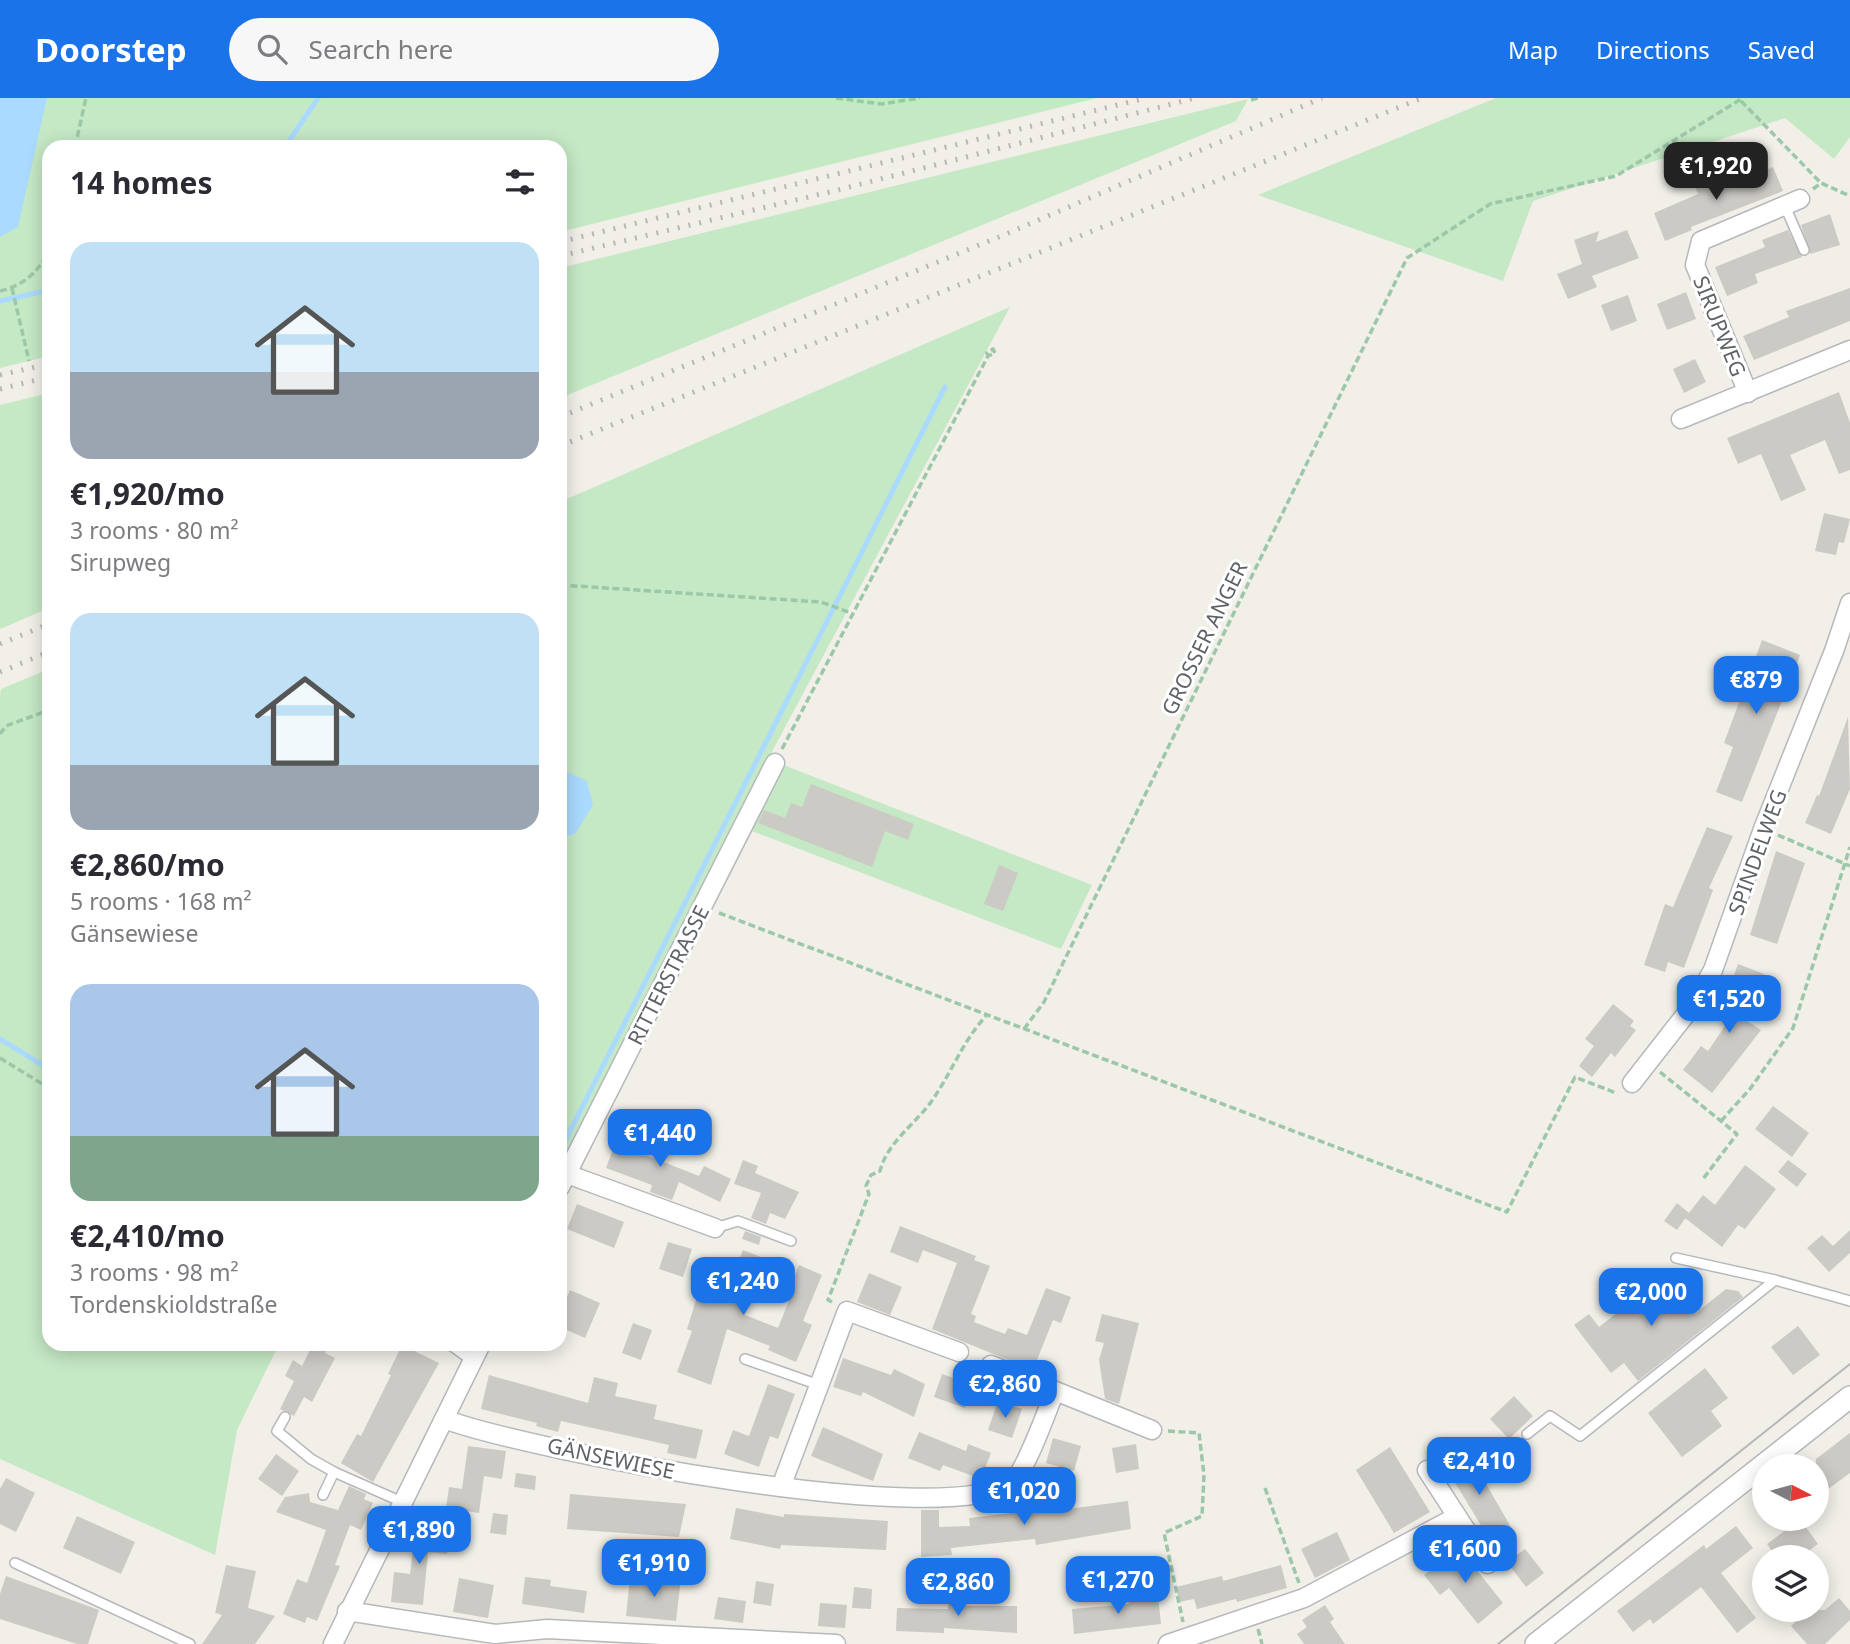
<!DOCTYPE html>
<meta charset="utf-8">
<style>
:root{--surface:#fff;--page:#f7f7f7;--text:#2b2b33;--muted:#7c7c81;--accent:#1a73e8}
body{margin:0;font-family:"Noto Sans",sans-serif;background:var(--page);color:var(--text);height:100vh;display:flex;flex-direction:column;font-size:26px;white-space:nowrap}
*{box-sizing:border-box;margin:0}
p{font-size:23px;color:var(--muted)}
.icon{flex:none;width:38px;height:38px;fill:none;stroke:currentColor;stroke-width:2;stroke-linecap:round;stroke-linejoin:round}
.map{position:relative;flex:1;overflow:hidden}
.details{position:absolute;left:42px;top:42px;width:525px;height:1211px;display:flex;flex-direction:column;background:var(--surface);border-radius:21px;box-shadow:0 4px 18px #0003}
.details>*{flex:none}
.needle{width:46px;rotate:96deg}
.controls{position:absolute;left:1752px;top:1356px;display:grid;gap:14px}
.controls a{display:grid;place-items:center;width:77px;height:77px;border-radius:50%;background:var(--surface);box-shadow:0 4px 18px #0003;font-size:35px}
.price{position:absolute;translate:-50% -60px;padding:0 16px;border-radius:14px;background:var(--accent);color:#fff;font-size:23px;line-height:46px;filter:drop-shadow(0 2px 4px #0008)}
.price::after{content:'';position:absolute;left:50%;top:42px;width:21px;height:16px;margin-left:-10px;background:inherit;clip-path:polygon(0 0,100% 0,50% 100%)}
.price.current{background:#222;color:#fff}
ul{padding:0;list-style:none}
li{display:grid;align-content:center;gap:14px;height:371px;padding:0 28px}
li span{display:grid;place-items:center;height:217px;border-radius:21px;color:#555}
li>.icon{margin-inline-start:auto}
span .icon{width:126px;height:126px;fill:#fffc;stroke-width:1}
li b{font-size:30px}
h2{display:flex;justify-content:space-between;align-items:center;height:84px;padding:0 28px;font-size:30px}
header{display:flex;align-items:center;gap:42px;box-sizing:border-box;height:98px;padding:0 35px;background:var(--accent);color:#fff}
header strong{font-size:33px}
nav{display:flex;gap:38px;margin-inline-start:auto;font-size:24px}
.search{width:490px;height:63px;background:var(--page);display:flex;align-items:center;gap:18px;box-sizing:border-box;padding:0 24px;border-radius:38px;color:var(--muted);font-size:26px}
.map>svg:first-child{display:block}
.green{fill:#c5e8c5}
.water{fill:#aadaff}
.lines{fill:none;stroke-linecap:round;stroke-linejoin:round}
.stream{stroke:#aadaff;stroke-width:5}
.building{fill:#cccac5}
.service-casing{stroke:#b5b8bc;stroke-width:12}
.minor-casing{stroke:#b5b8bc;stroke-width:21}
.tertiary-casing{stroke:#b5b8bc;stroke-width:24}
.path{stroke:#9cc7a9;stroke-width:3.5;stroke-dasharray:7 3.5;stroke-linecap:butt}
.service{stroke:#fff;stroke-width:9}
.minor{stroke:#fff;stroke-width:18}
.tertiary{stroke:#fff;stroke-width:21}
.tram{stroke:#b6b7b8;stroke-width:2}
.rail{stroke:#b6b7b8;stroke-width:5;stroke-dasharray:2 9;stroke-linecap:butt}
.labels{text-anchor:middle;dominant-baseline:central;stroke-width:6;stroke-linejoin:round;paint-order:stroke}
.street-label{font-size:21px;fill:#5f6368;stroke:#fff}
</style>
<header>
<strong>Doorstep</strong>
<div class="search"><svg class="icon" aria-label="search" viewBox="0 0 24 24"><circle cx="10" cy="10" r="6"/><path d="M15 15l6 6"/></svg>Search here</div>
<nav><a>Map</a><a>Directions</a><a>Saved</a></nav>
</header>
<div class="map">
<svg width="1850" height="1546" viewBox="0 0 1850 1546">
<rect width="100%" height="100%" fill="#f1efe8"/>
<!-- green -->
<g class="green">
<path d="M0 0H1097L560 134V49H49V258L0 270Z"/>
<path d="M1496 0H1850V39L1834 61 1785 20 1533 103 1503 183 1258 97Z"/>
<path d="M1248 1 1236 23 560 300V170Z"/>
<path d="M1010 209 768 661 1092 787 1061 851 744 730 560 1089V740L575 736 565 673 560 674V404Z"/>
<path d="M49 295V510L0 531V307Z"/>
<path d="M49 571V1246H279L237 1332 215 1457 0 1361V598L1 591Z"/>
</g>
<!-- water -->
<g class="water">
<path d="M0 0H47L18 129 0 139Z"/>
<path d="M565 673 587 683 593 707 575 736 560 740V674Z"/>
</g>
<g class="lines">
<!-- stream -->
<g class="stream">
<path d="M285 49 318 0"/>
<path d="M0 203 49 192"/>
<path d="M0 941 49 971"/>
<path d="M560 1053 945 289"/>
</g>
</g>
<!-- building -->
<g class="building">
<path d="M1773 69 1783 93 1691 129 1692 132 1665 143 1654 115 1698 96 1694 87 1722 75 1728 88Z"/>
<path d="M1830 116 1840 147 1810 156 1801 127Z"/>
<path d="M1627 132 1639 160 1592 178 1597 189 1568 201 1557 176 1582 166 1574 142 1599 133 1596 144Z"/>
<path d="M1788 132 1802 159 1755 176 1758 185 1727 198 1715 169 1765 149 1762 142Z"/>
<path d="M1850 190V223L1754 262 1743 238 1789 219 1786 213Z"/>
<path d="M1686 194 1696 221 1667 232 1657 206Z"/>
<path d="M1628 197 1637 223 1611 233 1601 207Z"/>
<path d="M1695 261 1706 284 1684 295 1673 271Z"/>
<path d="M1839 294 1850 325V372L1839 376 1825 342 1790 357 1806 392 1781 403 1761 356 1738 366 1727 340Z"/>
<path d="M1824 415 1850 421 1844 445 1839 444 1836 457 1815 453Z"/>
<path d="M1762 542 1800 557 1742 704 1716 694 1733 649 1724 645Z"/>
<path d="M1848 619 1850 691 1831 736 1805 725 1817 697 1819 698Z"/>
<path d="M811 686 914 726 908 742 885 733 872 769 758 725 764 712 785 720 791 705 802 709Z"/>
<path d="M1707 729 1733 738 1709 790 1713 792 1684 870 1668 864 1665 874 1644 867 1665 806 1673 809Z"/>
<path d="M1776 753 1805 765 1777 846 1750 837Z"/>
<path d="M999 767 1018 775 1003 813 984 806Z"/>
<path d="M1738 866 1764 876 1746 922 1761 932 1712 995 1683 972 1701 948 1708 953 1744 900 1728 894Z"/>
<path d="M1613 906 1634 923 1630 928 1636 932 1615 959 1611 955 1592 979 1579 968 1594 948 1585 941Z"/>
<path d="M1773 1008 1809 1035 1792 1059 1755 1031Z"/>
<path d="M623 1024 646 1033 638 1054 699 1078 704 1068 731 1081 720 1104 679 1084 672 1102 650 1094 652 1087 606 1070Z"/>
<path d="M743 1062 758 1068 755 1075 799 1094 785 1121 770 1115 766 1126 751 1120 761 1095 734 1086Z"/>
<path d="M1788 1062 1807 1076 1797 1089 1778 1074Z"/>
<path d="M1745 1067 1776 1091 1745 1131 1738 1127 1722 1149 1685 1120 1703 1097 1715 1107Z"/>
<path d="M1677 1105 1689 1115 1677 1132 1664 1123Z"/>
<path d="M577 1106 624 1124 614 1150 567 1131Z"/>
<path d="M900 1128 976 1158 974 1162 990 1168 971 1216 976 1218 974 1224 1005 1236 1008 1230 1027 1237 1046 1190 1071 1199 1061 1225 1053 1222 1033 1272 932 1231 957 1165 923 1152 918 1165 890 1154Z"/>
<path d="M1850 1132V1155L1829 1174 1807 1150 1822 1137 1833 1148Z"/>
<path d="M745 1133 761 1139 759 1147 742 1141Z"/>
<path d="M668 1144 692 1151 683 1179 659 1171Z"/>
<path d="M743 1152 766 1161 745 1217 778 1230 790 1200 786 1198 799 1167 822 1177 803 1223 812 1227 796 1264 768 1252 770 1248 727 1231 711 1287 677 1274 692 1233 687 1231 699 1193 691 1190 697 1172 731 1184Z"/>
<path d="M869 1175 902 1189 890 1217 857 1204Z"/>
<path d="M1666 1177 1696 1215 1726 1191 1738 1193 1743 1199 1638 1283 1624 1265 1611 1275 1574 1227 1589 1216 1599 1229Z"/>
<path d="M570 1192 600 1205 585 1240 560 1229V1214Z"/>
<path d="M1102 1216 1139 1225 1119 1306 1105 1301 1099 1262 1104 1245 1095 1243Z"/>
<path d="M633 1225 652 1232 641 1262 622 1255Z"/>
<path d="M1798 1228 1820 1257 1793 1277 1771 1249Z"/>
<path d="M313 1246H329L325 1255 335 1260 312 1304 304 1299 294 1318 280 1311 294 1283 285 1278 293 1262 302 1268Z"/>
<path d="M402 1247 439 1265 373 1384 341 1365 357 1336 361 1338 391 1277 388 1276Z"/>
<path d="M843 1260 891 1277 894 1271 925 1286 914 1319 863 1294 861 1298 833 1289Z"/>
<path d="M1705 1270 1728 1300 1711 1313 1722 1328 1682 1359 1648 1315Z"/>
<path d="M942 1276 973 1287 965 1310 934 1299Z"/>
<path d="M489 1277 588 1305 594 1279 618 1285 615 1298 657 1307 654 1321 703 1332 696 1361 667 1355 669 1347 629 1338 561 1323 558 1334 536 1328 537 1325 481 1311Z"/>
<path d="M768 1286 795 1296 778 1341 770 1338 759 1369 724 1356 733 1332 749 1338Z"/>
<path d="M1514 1298 1533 1318 1509 1341 1490 1321Z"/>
<path d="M998 1303 1022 1311 1012 1340 988 1332Z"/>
<path d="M823 1329 883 1356 873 1383 811 1358Z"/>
<path d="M919 1334 966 1353 968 1346 991 1355 981 1381 943 1367 940 1373 908 1360Z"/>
<path d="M1850 1335V1375L1816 1400V1361Z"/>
<path d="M1053 1340 1081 1348 1074 1373 1046 1365Z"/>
<path d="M1136 1346 1139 1371 1116 1375 1112 1350Z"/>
<path d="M468 1348 506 1353 502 1381 484 1378 479 1415 446 1410 449 1389 462 1391Z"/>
<path d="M1390 1349 1430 1414 1394 1435 1356 1372Z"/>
<path d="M1468 1355 1511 1429 1490 1442 1446 1370Z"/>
<path d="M276 1356 299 1373 282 1398 258 1381Z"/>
<path d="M516 1375 536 1378 535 1392 514 1389Z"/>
<path d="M6 1380 35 1395 16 1434 0 1426V1391Z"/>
<path d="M349 1388 366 1396 364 1401 373 1405 361 1432 350 1427 335 1467 340 1468 317 1523 307 1519 305 1525 283 1516 297 1481 307 1485 326 1432 276 1414 285 1399 309 1395 310 1404 338 1412Z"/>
<path d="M570 1396 686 1406 679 1439 567 1431Z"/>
<path d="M1128 1403 1131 1431 1036 1447 1035 1441 951 1450 952 1457 921 1459V1412H939V1429L970 1428 969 1420 1029 1413 1067 1404 1068 1411Z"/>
<path d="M736 1410 784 1419V1416L888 1423 886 1452 781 1447 780 1451 730 1441Z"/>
<path d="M493 1415 508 1417 506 1437 490 1435Z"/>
<path d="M77 1418 135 1444 121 1476 63 1450Z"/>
<path d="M1800 1421 1818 1446 1799 1460H1777L1767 1446Z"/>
<path d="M1736 1428 1753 1450 1721 1475 1756 1520 1737 1535 1701 1489 1653 1526 1650 1521 1633 1534 1617 1513 1704 1447 1706 1451Z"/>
<path d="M416 1429 450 1433 447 1456 428 1454 423 1507 391 1504 394 1474 410 1476Z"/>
<path d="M1337 1434 1350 1462 1315 1480 1301 1451Z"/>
<path d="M1459 1450 1503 1505 1478 1526 1449 1490 1440 1497 1424 1477Z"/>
<path d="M1525 1451 1544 1475 1526 1489 1507 1464Z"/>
<path d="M226 1467 256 1473 248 1510 275 1518 255 1546H202L222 1517 215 1515Z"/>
<path d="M1281 1467 1287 1490 1237 1504 1236 1501 1197 1511 1194 1501 1179 1504 1176 1489 1222 1478 1223 1483Z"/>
<path d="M6 1478 99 1512 88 1546H77L0 1521V1496Z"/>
<path d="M664 1478 681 1480 676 1523 626 1518 630 1480 664 1483Z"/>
<path d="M525 1479 551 1482 550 1488 587 1493 584 1515 522 1506Z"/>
<path d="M459 1480 494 1487 488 1520 453 1514Z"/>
<path d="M756 1483 774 1486 771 1508 753 1505Z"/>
<path d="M854 1489 872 1491 871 1511 852 1510Z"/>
<path d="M949 1495 967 1496 966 1508H1017V1535L944 1530V1535L896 1533 897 1510 948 1511Z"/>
<path d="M1158 1498 1161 1526 1074 1536 1072 1511 1129 1506 1128 1501Z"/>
<path d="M718 1499 746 1503 743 1525 714 1521Z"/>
<path d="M1839 1500 1850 1513V1522L1825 1546H1807L1791 1528 1808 1512H1825Z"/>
<path d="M820 1505 847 1507 845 1530 818 1528Z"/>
<path d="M1325 1507 1334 1521 1330 1524 1345 1546H1304L1297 1536 1307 1529 1302 1522Z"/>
</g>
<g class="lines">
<!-- service casing -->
<g class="service-casing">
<g id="service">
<path d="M1785 108 1804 152"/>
<path d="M715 1130 738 1123 791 1143"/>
<path d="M1676 1160 1775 1182"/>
<path d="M449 1246 473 1263"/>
<path d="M745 1261 819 1287"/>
<path d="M285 1319 277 1333 311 1361 334 1374 402 1404"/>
<path d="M1527 1336 1550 1318 1580 1338 1775 1182 1850 1203"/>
<path d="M323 1397 334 1374"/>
<path d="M15 1465 190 1546"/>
</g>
</g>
<!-- minor casing -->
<g class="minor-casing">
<g id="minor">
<path d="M1748 295 1695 167 1701 143 1800 101"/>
<path d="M1681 321 1850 252"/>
<path d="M1632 985 1693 907 1713 872 1763 731 1834 553 1850 505"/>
<path d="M567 1076 715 1130"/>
<path d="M560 1089 775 665"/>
<path d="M991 1267 1152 1332"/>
<path d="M444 1321C528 1352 947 1434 1012 1384 1026 1373 1047 1312 1055 1293"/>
<path d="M1427 1372 1488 1466"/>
<path d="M781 1389 847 1213 959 1254"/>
<path d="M347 1513 495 1536 547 1531 836 1546"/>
<path d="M333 1546 481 1246"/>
<path d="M1168 1546 1304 1500 1456 1419"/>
</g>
</g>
<!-- tertiary casing -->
<g class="tertiary-casing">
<path id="tertiary" d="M1536 1546 1850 1299"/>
</g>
<!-- path -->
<g class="path">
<path d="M836 0 881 6 920 0"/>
<path d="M1251 2 1258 0"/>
<path d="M1741 3 1821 85"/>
<path d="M75 49 86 0"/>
<path d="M1813 91 1821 85 1850 98"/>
<path d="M12 190 29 263"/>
<path d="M0 193C24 187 38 175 49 152"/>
<path d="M560 487 821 504 851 515"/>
<path d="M0 636 6 628 49 612"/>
<path d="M782 651 988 258 995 255 993 251 987 255 988 258"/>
<path d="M1778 737 1850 768"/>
<path d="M719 815 1507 1114 1575 979 1616 995"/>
<path d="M1024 931 1044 904 1407 160 1490 106 1616 78 1743 0"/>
<path d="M0 960 49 990"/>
<path d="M1660 974 1737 1036 1703 1081"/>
<path d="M1721 1023 1750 991 1793 930 1850 749"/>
<path d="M832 1204 828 1202 869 1096 866 1088 871 1077 880 1073C887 1045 914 1027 931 1004 951 976 962 944 986 918"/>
<path d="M1168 1333 1199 1335 1204 1377 1202 1418 1164 1435 1183 1524"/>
<path d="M1265 1390 1299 1485"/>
<path d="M1258 1531 1262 1546"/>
</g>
<!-- service -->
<use href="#service" class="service"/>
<!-- minor -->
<use href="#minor" class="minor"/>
<!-- tertiary -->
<use href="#tertiary" class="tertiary"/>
<!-- tram -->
<path class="tram" d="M1498 1546 1850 1266"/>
<!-- rail -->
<g class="rail">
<path d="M560 144 1146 0"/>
<path d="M560 158 838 92 1195 0"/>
<path d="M0 277 49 266"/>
<path d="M0 291 49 279"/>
<path d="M560 319 1006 136 1322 0"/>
<path d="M560 348 1422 0"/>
<path d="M0 546 49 526"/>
<path d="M0 574 49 554"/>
</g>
</g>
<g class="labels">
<!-- street labels -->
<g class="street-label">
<text transform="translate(1720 228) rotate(68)">SIRUPWEG</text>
<text transform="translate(1204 540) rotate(-64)">GROSSER ANGER</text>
<text transform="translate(1757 754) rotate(-70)">SPINDELWEG</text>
<text transform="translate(668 877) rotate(-63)">RITTERSTRASSE</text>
<text transform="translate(611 1360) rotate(12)">GÄNSEWIESE</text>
</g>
</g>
</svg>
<div class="controls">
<a><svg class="needle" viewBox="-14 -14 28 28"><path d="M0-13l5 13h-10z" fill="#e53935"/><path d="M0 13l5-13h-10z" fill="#7c7c81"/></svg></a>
<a><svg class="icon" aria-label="layers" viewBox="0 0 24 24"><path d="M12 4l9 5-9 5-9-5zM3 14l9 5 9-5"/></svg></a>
</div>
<b class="price current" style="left:1716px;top:104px">€1,920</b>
<b class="price" style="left:1756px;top:618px">€879</b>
<b class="price" style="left:1729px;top:937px">€1,520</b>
<b class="price" style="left:660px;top:1071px">€1,440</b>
<b class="price" style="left:743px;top:1219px">€1,240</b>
<b class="price" style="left:1651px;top:1230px">€2,000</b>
<b class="price" style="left:1005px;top:1322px">€2,860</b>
<b class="price" style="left:1479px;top:1399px">€2,410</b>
<b class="price" style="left:1024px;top:1429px">€1,020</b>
<b class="price" style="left:419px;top:1468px">€1,890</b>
<b class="price" style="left:1465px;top:1487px">€1,600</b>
<b class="price" style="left:654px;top:1501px">€1,910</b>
<b class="price" style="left:1118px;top:1518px">€1,270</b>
<b class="price" style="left:958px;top:1520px">€2,860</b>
<section class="details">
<h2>14 homes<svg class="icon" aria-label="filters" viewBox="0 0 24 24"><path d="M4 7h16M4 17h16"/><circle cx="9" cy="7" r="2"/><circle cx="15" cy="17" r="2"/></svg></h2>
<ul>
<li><span style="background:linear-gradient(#bfe0f5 60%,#9aa5b1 0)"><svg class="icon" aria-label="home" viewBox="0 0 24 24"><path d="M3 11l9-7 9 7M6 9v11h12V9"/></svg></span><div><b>€1,920/mo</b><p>3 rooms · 80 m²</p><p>Sirupweg</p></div></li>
<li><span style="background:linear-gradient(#bfe0f5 70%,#9aa5b1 0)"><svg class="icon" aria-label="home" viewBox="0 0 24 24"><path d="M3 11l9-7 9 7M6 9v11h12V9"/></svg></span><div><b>€2,860/mo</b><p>5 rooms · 168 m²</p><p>Gänsewiese</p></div></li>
<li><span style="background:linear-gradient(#a9c7e8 70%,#7fa58c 0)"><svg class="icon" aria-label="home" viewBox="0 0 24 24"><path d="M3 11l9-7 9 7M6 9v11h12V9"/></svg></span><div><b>€2,410/mo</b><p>3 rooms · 98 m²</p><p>Tordenskioldstraße</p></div></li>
</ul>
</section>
</div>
